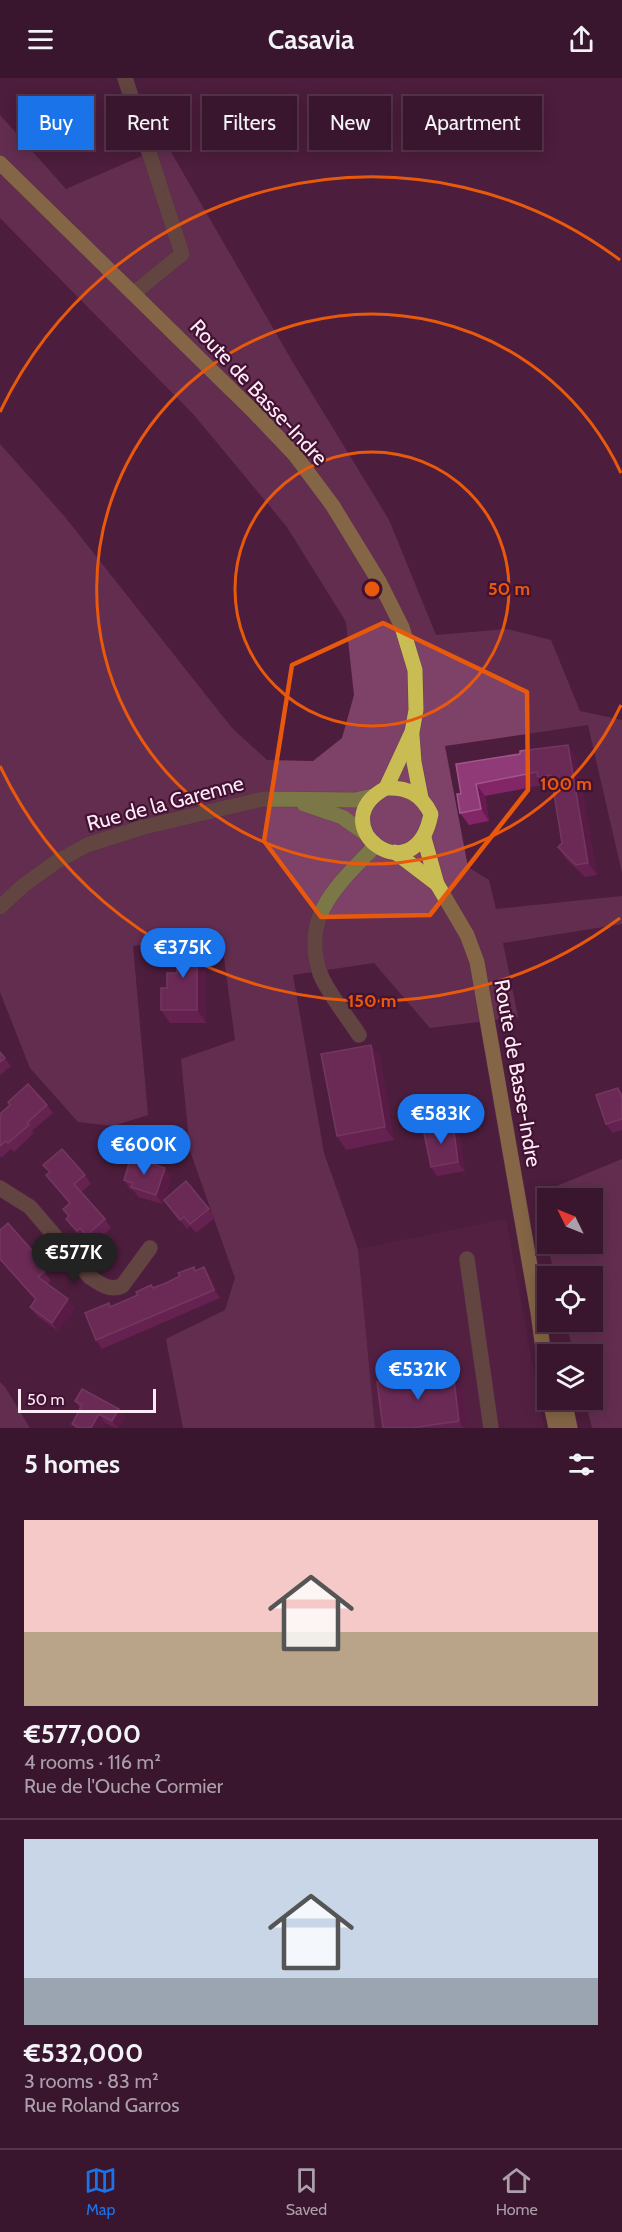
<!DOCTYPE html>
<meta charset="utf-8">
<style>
:root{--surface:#3a162e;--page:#45233a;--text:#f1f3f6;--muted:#ab9faa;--line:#54354a;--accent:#1a73e8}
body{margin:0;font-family:Cabin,sans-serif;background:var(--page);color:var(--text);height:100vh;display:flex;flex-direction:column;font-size:22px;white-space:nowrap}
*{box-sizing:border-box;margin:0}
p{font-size:20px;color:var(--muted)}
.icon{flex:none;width:33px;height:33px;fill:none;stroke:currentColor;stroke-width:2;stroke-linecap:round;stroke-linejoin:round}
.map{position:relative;height:1350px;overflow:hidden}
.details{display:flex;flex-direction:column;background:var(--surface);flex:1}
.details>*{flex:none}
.hud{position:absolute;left:18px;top:18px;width:586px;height:54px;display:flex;gap:12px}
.needle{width:39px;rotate:313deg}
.controls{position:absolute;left:537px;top:1110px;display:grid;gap:12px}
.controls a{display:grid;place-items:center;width:66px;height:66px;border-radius:0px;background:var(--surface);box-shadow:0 3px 15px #0003,0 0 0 2px var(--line);font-size:30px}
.scale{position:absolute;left:18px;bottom:15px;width:138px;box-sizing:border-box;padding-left:6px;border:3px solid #feebf6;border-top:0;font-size:16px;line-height:21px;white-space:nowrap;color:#feebf6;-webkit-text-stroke:4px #421232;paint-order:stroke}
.price{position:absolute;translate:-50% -51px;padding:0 14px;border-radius:21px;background:var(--accent);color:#fff;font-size:20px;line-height:39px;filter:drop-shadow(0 2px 3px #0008)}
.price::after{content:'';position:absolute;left:50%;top:36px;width:18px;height:14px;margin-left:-9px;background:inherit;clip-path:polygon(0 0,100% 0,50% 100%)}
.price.on{background:#222;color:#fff}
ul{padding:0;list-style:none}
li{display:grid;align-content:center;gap:12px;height:318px;padding:0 24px}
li+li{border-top:2px solid var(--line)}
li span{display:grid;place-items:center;height:186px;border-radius:0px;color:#555}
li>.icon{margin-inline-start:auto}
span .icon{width:108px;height:108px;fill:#fffc;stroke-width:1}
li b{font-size:26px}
h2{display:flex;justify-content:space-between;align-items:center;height:72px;padding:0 24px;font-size:26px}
.tag{padding:0 21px;border-radius:0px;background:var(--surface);box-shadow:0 3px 15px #0003,0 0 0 2px var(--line);font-size:21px;line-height:54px}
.tag.on{background:var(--accent);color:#fff}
header{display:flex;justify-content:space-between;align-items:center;height:78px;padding:0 24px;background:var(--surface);font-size:27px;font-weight:600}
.dock{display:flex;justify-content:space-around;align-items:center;height:84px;border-top:2px solid var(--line);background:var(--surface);font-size:16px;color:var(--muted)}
.dock a{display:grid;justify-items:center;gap:3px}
.dock .on{color:var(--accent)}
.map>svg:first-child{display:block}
.built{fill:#5c254a}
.green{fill:#7e4268;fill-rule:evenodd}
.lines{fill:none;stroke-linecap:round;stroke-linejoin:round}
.minor-casing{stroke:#693e5b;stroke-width:16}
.major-casing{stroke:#693e5b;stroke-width:16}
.minor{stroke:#7c7747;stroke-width:15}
.major{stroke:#c8bc52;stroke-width:15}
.wall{fill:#832668}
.shaded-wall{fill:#681950}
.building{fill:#903b77;stroke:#a2578b;stroke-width:1.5}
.marked{fill:none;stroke:#e8590c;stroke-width:4.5;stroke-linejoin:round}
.ring{fill:none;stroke:#e8590c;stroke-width:3}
.labels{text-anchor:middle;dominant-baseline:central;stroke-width:4.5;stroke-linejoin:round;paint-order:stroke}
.street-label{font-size:21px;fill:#feebf6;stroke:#421232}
.centre{fill:#e8590c;stroke:#421232;stroke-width:3}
.ring-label{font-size:18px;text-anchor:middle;font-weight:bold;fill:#e8590c;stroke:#421232;stroke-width:4.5;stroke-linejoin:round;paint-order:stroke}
</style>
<header><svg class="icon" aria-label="menu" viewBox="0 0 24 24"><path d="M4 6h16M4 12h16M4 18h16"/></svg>Casavia<svg class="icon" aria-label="share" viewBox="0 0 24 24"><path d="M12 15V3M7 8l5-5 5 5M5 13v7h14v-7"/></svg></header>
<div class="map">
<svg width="622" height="1350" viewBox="0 0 622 1350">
<rect width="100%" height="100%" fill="#4d1d3d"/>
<!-- built -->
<path class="built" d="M506 1141 544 1350H375L358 1171Z"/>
<!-- green -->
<g class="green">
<path d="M0 37 66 111 167 67 295 288 389 442 436 557 507 551 551 562 580 633 622 642V795L588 647 445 668 468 789 489 802 496 831 622 818V846L503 865 518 939 430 950 374 885 293 897 324 1075 358 1171 375 1350H183L166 1261 225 1232 235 1200 190 1073 181 981 235 962 221 857 133 868 148 1037 113 1048 78 1044 30 990 0 914V366L65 439 232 650 267 682 313 683 342 660 354 617 346 544 287 449 194 337 0 140Z"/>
<path d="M622 1081V1350H592L585 1322H592V1276H574L566 1244H592V1198H555L535 1117ZM548 1120H592V1166H548Z"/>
<path d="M0 1304 5 1309 30 1350H0Z"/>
</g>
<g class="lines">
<!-- minor casing -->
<g class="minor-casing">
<g id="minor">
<path d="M125 0 182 176 134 215"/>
<path d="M304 726 342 739 365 755"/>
<path d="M0 829 24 807 56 784 87 767 144 749 263 721 355 722 373 718"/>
<path d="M359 957C349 941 325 911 320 895 300 837 340 805 375 768"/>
<path d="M0 1110 30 1129 90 1199C100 1206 109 1213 122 1208L150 1170"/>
<path d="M467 1181 491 1350"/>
</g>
</g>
<!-- major casing -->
<g class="major-casing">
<g id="major">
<path d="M0 85 255 335 295 377 333 428 380 505 402 549 415 592 416 632 412 654 386 710"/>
<path d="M412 657 414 684 421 720"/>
<path d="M386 710C408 709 421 716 431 736 415 820 319 746 386 710Z"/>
<path d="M424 760 437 806 467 857 477 884 538 1234 548 1307"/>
<path d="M395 774 437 806"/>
<path d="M550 1322 556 1350"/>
<path d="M564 1322 570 1350"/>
</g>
</g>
<!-- minor -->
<use href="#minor" class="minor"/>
<!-- major -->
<use href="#major" class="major"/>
</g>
<!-- wall -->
<g class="wall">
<path d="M576 679 597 797 585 799 566 781 558 769 562 765 553 710 547 711 543 707 485 718 489 743 469 747 460 735 461 716 456 686Z"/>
<path d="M206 872V945H170L161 932 167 910 177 895Z"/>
<path d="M371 967 380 980 394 1062 346 1072 337 1058Z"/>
<path d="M0 974 11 988 0 997Z"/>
<path d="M618 1010 622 1015V1052L613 1055 606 1046Z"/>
<path d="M47 1027 53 1035 32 1053 34 1055 14 1074 11 1071 1 1080 0 1078V1036Z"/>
<path d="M459 1054 465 1093 437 1098 431 1089Z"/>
<path d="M43 1087 85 1097 91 1106 81 1114 105 1141 111 1150 93 1166 86 1159 83 1162 72 1149 66 1141 69 1139 63 1131 69 1125 46 1097 49 1094Z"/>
<path d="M171 1099 163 1126 138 1119 134 1113 130 1111 124 1102Z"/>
<path d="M164 1122 209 1131 215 1140 196 1155 190 1148 187 1151Z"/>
<path d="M0 1152 42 1184 48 1193 45 1195 51 1203 47 1206 75 1230 58 1253 37 1238 30 1229 35 1222 0 1182Z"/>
<path d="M196 1192 210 1198 220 1220 102 1271 96 1262 111 1229 138 1217 151 1207 153 1210Z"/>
<path d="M453 1294 462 1307 468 1350H383Z"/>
<path d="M75 1323 119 1331 125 1340 119 1350H116L105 1345 102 1350H75L72 1346 80 1331Z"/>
</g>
<!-- shaded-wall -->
<g class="shaded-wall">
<path d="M568 667 576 679 597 797 588 785Z"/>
<path d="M476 706 485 718 489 743 481 731Z"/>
<path d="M197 859 206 872V945L197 932Z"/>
<path d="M371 967 380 980 394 1062 385 1049Z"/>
<path d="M453 1045 459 1054 465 1093 458 1084Z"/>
<path d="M165 1090 171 1099 163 1126 156 1117Z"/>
<path d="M204 1189 210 1198 220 1220 214 1212Z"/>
<path d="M68 1221 75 1230 58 1253 52 1245Z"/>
<path d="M453 1294 462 1307 468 1350H464L459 1343Z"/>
<path d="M119 1331 125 1340 119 1350H118L112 1343Z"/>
<path d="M99 1336 105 1345 102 1350H91Z"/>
</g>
<!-- building -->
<g class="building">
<path d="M568 667 588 785 576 787 558 769 562 765 551 697 538 699 537 694 476 706 481 731 460 735 457 716H461L456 686 520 676V673Z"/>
<path d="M197 859V932H161V910H167V895H177L176 860Z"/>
<path d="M371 967 385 1049 337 1058 321 976Z"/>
<path d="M0 974 5 980 0 984Z"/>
<path d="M28 1006 47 1027 27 1045 29 1047 8 1065 6 1063 0 1068V1036L10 1027 8 1024Z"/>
<path d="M618 1010 622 1020V1041L606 1046 596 1017Z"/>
<path d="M453 1045 458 1084 431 1089 423 1050Z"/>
<path d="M62 1071 85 1097 74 1106 105 1141 87 1157 80 1150 77 1153 66 1141 69 1138 63 1131 70 1125 46 1097 50 1094 43 1087Z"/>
<path d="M131 1079 165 1090 156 1117 131 1109 133 1105 124 1102Z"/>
<path d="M186 1103 209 1131 190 1146 184 1139 180 1142 164 1122Z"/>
<path d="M8 1145 42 1184 38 1187 44 1194 38 1199 68 1221 52 1245 30 1229 36 1221 0 1181V1152Z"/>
<path d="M194 1189 195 1193 204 1189 214 1212 96 1262 85 1235 109 1225 110 1229 138 1217 136 1214 151 1207 153 1210 166 1205 180 1198 178 1195Z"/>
<path d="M453 1294 459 1343 411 1350H383L377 1304Z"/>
<path d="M82 1311 119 1331 112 1343 99 1336 91 1350H79L72 1346 82 1327 75 1323Z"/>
</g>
<!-- marked area -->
<path d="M0 0H622V1350H0ZM383 545 527 614 528 712 430 837 321 839 264 763 292 587Z" fill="#4d1d3d" fill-opacity=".55" fill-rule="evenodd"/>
<path class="marked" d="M383 545 527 614 528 712 430 837 321 839 264 763 292 587Z"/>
<!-- distance rings -->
<g class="ring">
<circle cx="372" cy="511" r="137"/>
<path d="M621 627A275 275 0 1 1 621 395"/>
<path d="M620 840A412 412 0 0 1 0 688M0 334A412 412 0 0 1 620 182"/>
</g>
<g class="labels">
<!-- street labels -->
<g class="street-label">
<text transform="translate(259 314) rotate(47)">Route de Basse-Indre</text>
<text transform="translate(165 725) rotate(-15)">Rue de la Garenne</text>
<text transform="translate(518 995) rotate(80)">Route de Basse-Indre</text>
</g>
</g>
<circle cx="372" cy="511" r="9" class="centre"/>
<g class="ring-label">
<text x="509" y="517">50 m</text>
<text x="566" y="712">100 m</text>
<text x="372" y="929">150 m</text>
</g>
</svg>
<div class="controls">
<a><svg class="needle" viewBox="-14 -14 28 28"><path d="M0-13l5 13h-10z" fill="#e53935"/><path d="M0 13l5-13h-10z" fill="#ab9faa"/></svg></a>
<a><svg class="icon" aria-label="locate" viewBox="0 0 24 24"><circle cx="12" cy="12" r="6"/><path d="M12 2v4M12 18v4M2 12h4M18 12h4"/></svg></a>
<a><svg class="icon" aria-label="layers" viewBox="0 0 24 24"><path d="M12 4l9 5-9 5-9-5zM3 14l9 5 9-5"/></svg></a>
</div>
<div class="scale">50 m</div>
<b class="price" style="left:183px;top:901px">€375K</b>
<b class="price" style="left:441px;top:1067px">€583K</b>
<b class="price" style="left:144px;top:1098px">€600K</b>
<b class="price on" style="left:74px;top:1206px">€577K</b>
<b class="price" style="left:418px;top:1323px">€532K</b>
<div class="hud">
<a class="tag on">Buy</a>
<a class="tag">Rent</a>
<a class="tag">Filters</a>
<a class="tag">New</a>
<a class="tag">Apartment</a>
</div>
</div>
<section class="details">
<h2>5 homes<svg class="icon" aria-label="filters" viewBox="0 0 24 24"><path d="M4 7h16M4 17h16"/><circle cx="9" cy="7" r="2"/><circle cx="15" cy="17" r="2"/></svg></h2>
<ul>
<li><span style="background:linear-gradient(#f6c9c9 60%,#b9a48a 0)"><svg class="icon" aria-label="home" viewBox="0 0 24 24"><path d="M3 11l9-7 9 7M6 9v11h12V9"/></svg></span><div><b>€577,000</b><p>4 rooms · 116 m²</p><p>Rue de l'Ouche Cormier</p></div></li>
<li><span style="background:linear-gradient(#c9d6e8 75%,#9aa5b1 0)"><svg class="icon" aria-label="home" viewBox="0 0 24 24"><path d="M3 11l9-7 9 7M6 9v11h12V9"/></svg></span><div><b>€532,000</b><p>3 rooms · 83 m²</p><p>Rue Roland Garros</p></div></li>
</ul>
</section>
<nav class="dock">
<a class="on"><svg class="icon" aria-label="map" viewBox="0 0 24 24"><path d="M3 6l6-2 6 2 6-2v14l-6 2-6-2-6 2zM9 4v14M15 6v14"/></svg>Map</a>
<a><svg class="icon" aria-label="saved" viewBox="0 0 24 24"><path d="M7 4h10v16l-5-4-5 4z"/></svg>Saved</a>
<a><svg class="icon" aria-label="home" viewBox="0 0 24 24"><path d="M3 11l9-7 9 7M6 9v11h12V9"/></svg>Home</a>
</nav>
